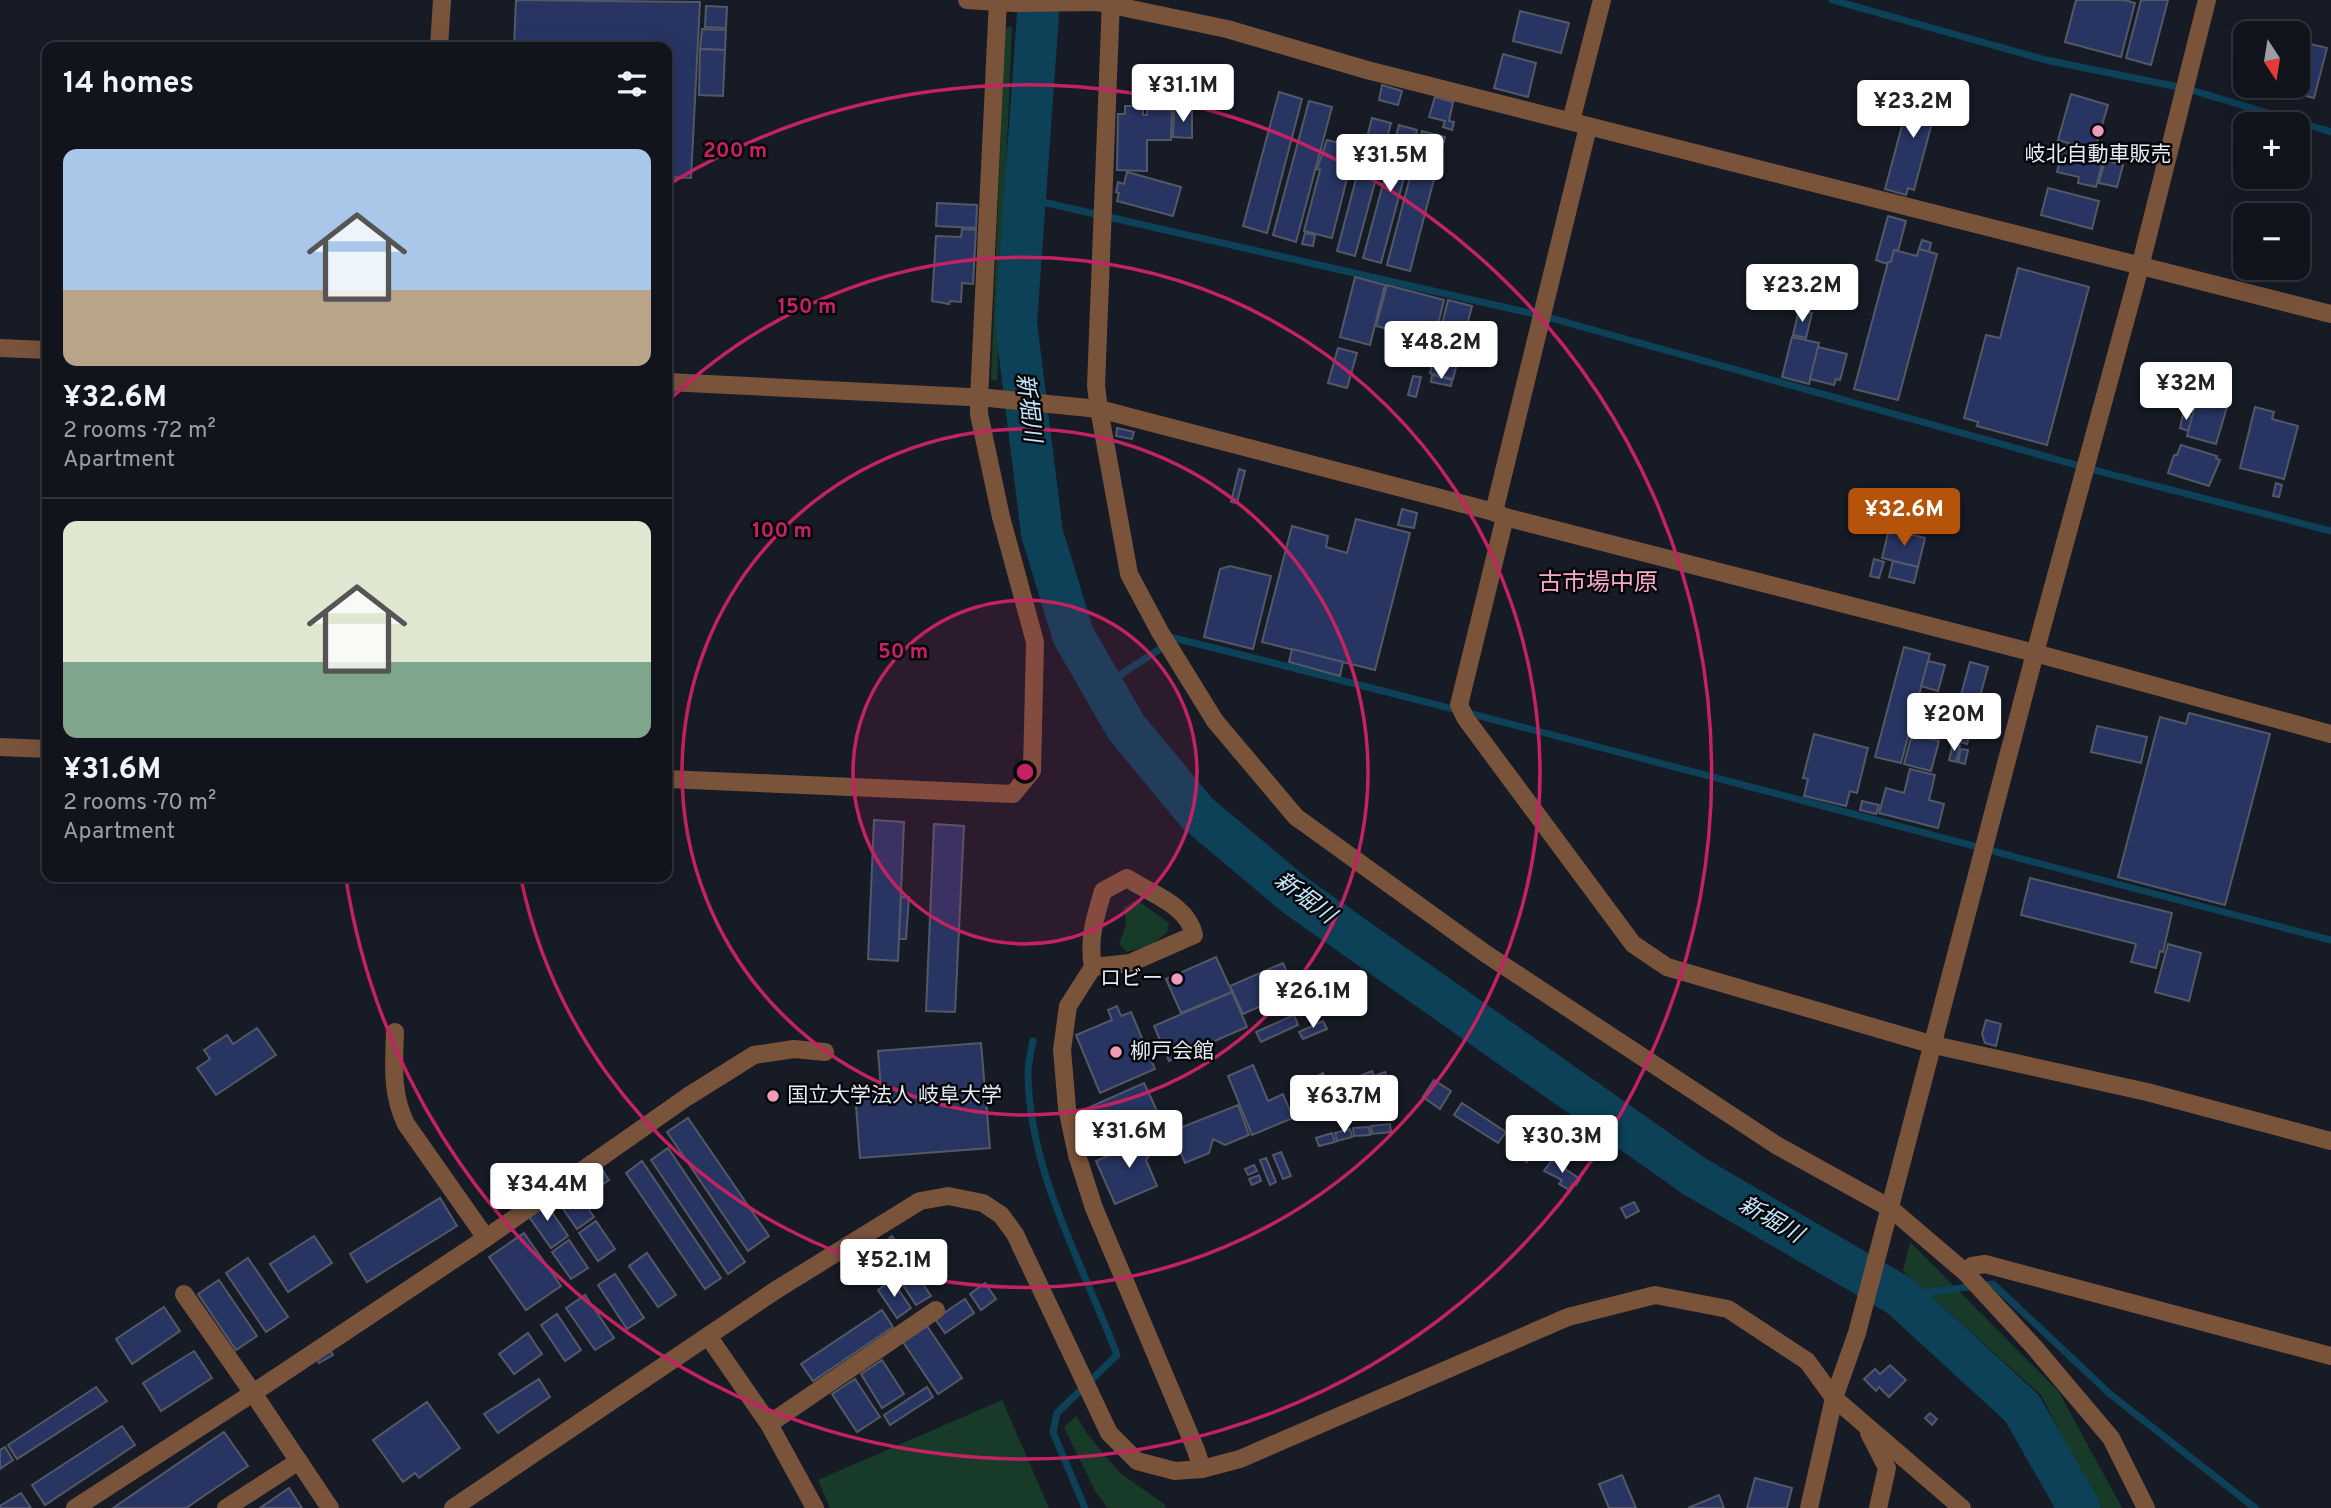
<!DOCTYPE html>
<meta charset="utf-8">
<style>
:root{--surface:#11141c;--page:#1e2129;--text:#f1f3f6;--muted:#9c9ea3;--line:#30333b;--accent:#b45309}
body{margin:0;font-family:Overpass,"Noto Sans JP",sans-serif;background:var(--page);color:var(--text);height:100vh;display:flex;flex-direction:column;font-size:26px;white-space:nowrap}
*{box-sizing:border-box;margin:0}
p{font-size:23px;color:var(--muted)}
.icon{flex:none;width:38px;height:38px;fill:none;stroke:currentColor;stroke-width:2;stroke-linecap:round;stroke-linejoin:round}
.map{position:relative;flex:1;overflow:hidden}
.details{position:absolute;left:42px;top:42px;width:630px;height:840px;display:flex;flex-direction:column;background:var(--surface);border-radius:14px;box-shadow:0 7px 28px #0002,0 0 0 2px var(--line)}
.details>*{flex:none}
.needle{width:46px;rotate:168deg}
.buttons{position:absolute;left:2233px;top:21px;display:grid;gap:14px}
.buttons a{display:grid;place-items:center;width:77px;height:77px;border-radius:14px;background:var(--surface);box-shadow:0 7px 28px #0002,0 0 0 2px var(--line);font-size:35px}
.price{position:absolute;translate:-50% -60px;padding:0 16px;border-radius:7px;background:#fff;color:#222;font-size:23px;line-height:46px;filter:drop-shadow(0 2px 4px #0008)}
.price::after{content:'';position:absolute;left:50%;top:42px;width:21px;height:16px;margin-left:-10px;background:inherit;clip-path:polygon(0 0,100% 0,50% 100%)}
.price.current{background:var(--accent);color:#fff}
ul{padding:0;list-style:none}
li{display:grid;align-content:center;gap:14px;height:371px;padding:0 21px}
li+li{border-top:2px solid var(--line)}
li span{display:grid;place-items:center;height:217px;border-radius:14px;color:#555}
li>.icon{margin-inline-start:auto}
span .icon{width:126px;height:126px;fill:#fffc;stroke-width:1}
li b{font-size:30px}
h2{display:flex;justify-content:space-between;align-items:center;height:84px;padding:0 21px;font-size:30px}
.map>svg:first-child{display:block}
.green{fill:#183b29}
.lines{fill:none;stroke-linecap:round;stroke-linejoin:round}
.stream{stroke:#0c4158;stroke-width:7}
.river{stroke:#0c4158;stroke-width:42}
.building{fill:#283563;stroke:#535866;stroke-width:2}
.minor{stroke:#7a533b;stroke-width:18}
.ring{fill:none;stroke:#c42263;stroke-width:3.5}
.poi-dot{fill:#ef9ab8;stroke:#05060a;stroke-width:2.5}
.labels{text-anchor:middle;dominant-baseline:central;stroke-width:5;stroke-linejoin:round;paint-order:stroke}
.poi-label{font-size:21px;fill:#e6eaf2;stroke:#05060a;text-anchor:start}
.water-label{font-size:23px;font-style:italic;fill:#c5e7fa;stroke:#05060a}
.quarter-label{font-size:24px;fill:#faaac5;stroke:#05060a}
.centre{fill:#c42263;stroke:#05060a;stroke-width:3.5}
.ring-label{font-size:21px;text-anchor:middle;font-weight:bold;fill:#c42263;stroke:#05060a;stroke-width:5;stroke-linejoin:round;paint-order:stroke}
</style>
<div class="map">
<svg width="2331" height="1508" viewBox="0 0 2331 1508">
<rect width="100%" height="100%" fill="#171b26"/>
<!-- green -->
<g class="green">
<path d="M1012 26 997 381 991 379 1005 29Z"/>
<path d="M1137 900 1169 923 1167 932 1152 945 1127 952 1119 944 1126 925 1124 907Z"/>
<path d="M1910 1242 2059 1392 2122 1508H2099L2041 1395 1903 1271Z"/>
<path d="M1002 1400 1049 1508H830L818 1480Z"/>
<path d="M1076 1416 1088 1435 1119 1472 1164 1504 1166 1508H1108L1095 1491 1064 1427Z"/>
</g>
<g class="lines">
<!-- stream -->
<g class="stream">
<path d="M1832 0 2046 60 2188 89 2331 132"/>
<path d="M1025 198 1547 317 2094 470 2331 531"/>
<path d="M1103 686 1163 647 1174 638C1561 734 1945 840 2331 940"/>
<path d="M1033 1041C1031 1051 1028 1063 1028 1073 1029 1173 1083 1264 1117 1355L1057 1413 1053 1432 1085 1508"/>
<path d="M1900 1296 1993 1284 2110 1394 2255 1508"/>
</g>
<!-- river -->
<path class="river" d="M1039 0 1016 323 1042 533 1073 635 1126 727 1197 813 1296 896 1694 1176 1900 1296 2022 1408 2079 1508"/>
</g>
<!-- building -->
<g class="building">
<path d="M516 0 700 2 691 178 667 177V47H514Z"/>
<path d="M2076 0H2124L2135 3 2121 57 2065 42Z"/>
<path d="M2141 0H2168L2151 65 2126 58Z"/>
<path d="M706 6 727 7 726 28 705 27Z"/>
<path d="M1520 11 1569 23 1561 53 1513 41Z"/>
<path d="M702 29 726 30 725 50 700 49Z"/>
<path d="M2298 41 2327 48 2314 98 2265 86H2298Z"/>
<path d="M700 49 725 50 723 96 699 95Z"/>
<path d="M1503 54 1536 63 1528 97 1494 88Z"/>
<path d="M1382 85 1402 91 1398 105 1379 100Z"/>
<path d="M1927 86 1941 89 1914 190 1908 188 1906 195 1885 189 1910 96 1915 97 1916 92Z"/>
<path d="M1279 92 1302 99 1267 233 1243 226Z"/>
<path d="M2071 94 2108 105 2095 149 2092 147 2091 150 2058 140Z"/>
<path d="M1435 97 1453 102 1449 121 1454 122 1452 130 1443 127 1445 121 1429 117Z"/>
<path d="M1309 101 1332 107 1296 242 1273 235Z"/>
<path d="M1125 106H1143V115H1147V110H1172L1171 140H1147V171L1117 170 1118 114H1125Z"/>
<path d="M1174 110H1192V138L1173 137Z"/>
<path d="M1372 118 1391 123 1355 256 1337 251Z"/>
<path d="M1399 125 1417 130 1381 263 1363 258Z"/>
<path d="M1422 131 1445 137 1410 271 1387 265Z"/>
<path d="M1327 140 1355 147 1332 238 1304 231 1320 170 1317 169Z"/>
<path d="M2064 145 2105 153 2096 187 2078 183 2079 177 2057 172Z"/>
<path d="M2105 160 2123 165 2117 187 2099 183Z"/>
<path d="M2298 167 2311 170 2307 183 2294 179 2298 177Z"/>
<path d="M1127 172 1181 187 1173 216 1117 201 1119 193 1116 192 1118 182 1124 184Z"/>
<path d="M2048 188 2099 201 2092 229 2041 215Z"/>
<path d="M937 203 977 205 976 228 936 226Z"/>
<path d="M1888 216 1906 221 1898 251 1894 250 1891 262H1888L1887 264 1876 260Z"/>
<path d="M962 229 976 230 973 284 962 283 961 302 950 301 949 304 932 301 936 236 961 237Z"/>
<path d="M1305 233 1315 235 1313 246 1302 244Z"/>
<path d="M1922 240 1931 243 1929 252 1919 249Z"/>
<path d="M1919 249 1937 254 1898 400 1854 389 1888 262H1891L1894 250 1917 256Z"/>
<path d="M2018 268 2089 287 2047 445 1977 426 1978 422 1964 418 1986 335 2000 338Z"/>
<path d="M1355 277 1385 285 1370 345 1340 337Z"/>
<path d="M1387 285 1444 300 1437 329 1427 327 1424 338 1376 326Z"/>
<path d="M1448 300 1472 306 1453 379 1430 373Z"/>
<path d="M1799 310 1812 313 1806 338 1793 335Z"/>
<path d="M1428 328 1435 330 1433 338 1426 337Z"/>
<path d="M1388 330 1401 333 1399 342 1386 339Z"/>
<path d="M1410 336 1424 339 1422 347 1408 344Z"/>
<path d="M1792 337 1819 343 1809 384 1782 377Z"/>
<path d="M1818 347 1847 354 1840 380 1836 379 1834 385 1810 379Z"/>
<path d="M1338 348 1357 353 1347 388 1328 383Z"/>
<path d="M1432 375 1452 380 1451 386 1431 382Z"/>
<path d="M1413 376 1421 377 1416 397 1408 395Z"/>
<path d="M2197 399 2227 407 2216 444 2187 436Z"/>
<path d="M2255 407 2274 412 2272 419 2298 426 2284 479 2240 468Z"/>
<path d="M2183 414 2192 417 2188 431 2180 428Z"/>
<path d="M1117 428 1134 432 1132 439 1116 436Z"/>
<path d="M2181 445 2217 456 2216 458 2220 460 2209 486 2168 473 2174 455H2177Z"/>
<path d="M1239 469 1245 471 1237 503 1231 502Z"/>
<path d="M2276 483 2282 485 2279 497 2273 496Z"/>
<path d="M1402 509 1417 513 1414 528 1398 525Z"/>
<path d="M1356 519 1410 533 1375 670 1262 642 1292 526 1328 536 1326 547 1347 553Z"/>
<path d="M1889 529 1925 538 1918 567 1882 558Z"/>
<path d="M1874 559 1884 562 1879 578 1870 576Z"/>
<path d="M1893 561 1918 567 1914 583 1889 577Z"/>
<path d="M1230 566 1271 576 1253 649 1204 637 1220 569Z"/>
<path d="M1904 647 1930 654 1901 763 1875 757Z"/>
<path d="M1292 649 1343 662 1340 676 1289 662Z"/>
<path d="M1928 661 1945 665 1938 691 1921 686Z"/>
<path d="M1970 662 1988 667 1967 744 1949 739Z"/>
<path d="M1919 696 1936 700 1927 734 1910 730Z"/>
<path d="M2189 713 2270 734 2225 905 2118 877 2160 717 2186 724Z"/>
<path d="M2097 726 2147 737 2141 763 2091 752Z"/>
<path d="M1814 734 1868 748 1857 793 1850 791 1846 806 1804 796 1808 779 1803 778Z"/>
<path d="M1912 734 1939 741 1931 771 1904 764Z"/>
<path d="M1953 744 1960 746 1956 762 1949 760Z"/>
<path d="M1961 749 1968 750 1965 764 1958 762Z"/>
<path d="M1910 769 1935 775 1929 800 1944 804 1938 828 1879 813 1886 788 1904 793Z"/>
<path d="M1862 801 1879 805 1876 814 1860 810Z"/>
<path d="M874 820 904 822 898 961 868 959Z"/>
<path d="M934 824 964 826 955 1012 926 1011Z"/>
<path d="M2030 878 2172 913 2163 952 2160 951 2156 968 2131 962 2136 944 2021 915Z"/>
<path d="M901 897H909L906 939H899Z"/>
<path d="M2168 944 2201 953 2189 1001 2155 992Z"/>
<path d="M1216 957 1232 992 1181 1013 1166 979Z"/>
<path d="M1283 963 1295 991 1243 1014 1230 986Z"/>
<path d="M1232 992 1247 1027 1169 1061 1154 1026Z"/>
<path d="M1117 1006 1121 1016 1131 1012 1155 1069 1100 1093 1076 1035 1112 1020 1108 1010Z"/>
<path d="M1294 1015 1298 1025 1261 1042 1256 1032Z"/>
<path d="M1986 1020 2001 1024 1996 1046 1985 1043 1982 1034Z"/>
<path d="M1323 1021 1327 1029 1303 1039 1299 1032Z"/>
<path d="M257 1028 276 1055 216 1095 197 1068 210 1059 204 1050 227 1035 233 1044Z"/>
<path d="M981 1043 990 1148 860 1158 855 1093 881 1091 878 1051Z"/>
<path d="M1253 1065 1268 1101 1283 1094 1293 1118 1252 1135 1228 1076Z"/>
<path d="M1372 1071 1374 1076 1385 1072 1393 1093 1355 1108 1350 1100 1314 1115 1308 1103 1300 1107 1292 1088 1323 1073 1328 1082 1345 1076 1347 1081Z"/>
<path d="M1434 1080 1451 1091 1440 1109 1423 1097Z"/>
<path d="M1144 1083 1164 1126 1100 1154 1081 1111Z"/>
<path d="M1462 1103 1506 1132 1498 1143 1454 1115Z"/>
<path d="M1238 1105 1249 1135 1225 1145 1213 1139 1209 1153 1185 1163 1172 1131Z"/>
<path d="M688 1118 769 1236 748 1251 667 1132Z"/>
<path d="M1390 1124 1391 1132 1372 1134 1371 1126Z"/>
<path d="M1369 1127 1370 1135 1354 1136 1353 1128Z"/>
<path d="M1350 1129 1352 1137 1337 1141 1335 1133Z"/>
<path d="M1332 1133 1335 1142 1319 1146 1316 1138Z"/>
<path d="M1150 1135 1159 1143 1146 1160 1157 1186 1115 1204 1096 1161 1126 1148 1124 1144 1135 1138 1140 1148Z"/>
<path d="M1520 1140 1535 1148 1527 1162 1512 1153Z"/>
<path d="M668 1148 745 1262 728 1274 651 1160Z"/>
<path d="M1281 1152 1291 1176 1283 1179 1273 1155Z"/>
<path d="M1266 1158 1276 1182 1270 1185 1260 1160Z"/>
<path d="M1552 1160 1580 1179 1576 1185 1573 1184 1569 1190 1559 1184 1562 1180 1544 1171Z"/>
<path d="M596 1161 609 1180 593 1191 580 1172Z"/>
<path d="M642 1161 721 1278 705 1289 626 1173Z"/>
<path d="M1254 1165 1257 1171 1248 1175 1245 1169Z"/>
<path d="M1259 1175 1261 1181 1252 1185 1249 1179Z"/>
<path d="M569 1181 594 1217 577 1229 552 1193Z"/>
<path d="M440 1198 457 1226 367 1282 350 1254Z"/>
<path d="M543 1199 568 1236 551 1248 525 1211Z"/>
<path d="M1634 1202 1639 1211 1626 1218 1621 1208Z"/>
<path d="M596 1221 615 1249 598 1261 579 1233Z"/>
<path d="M524 1233 561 1286 526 1310 489 1257Z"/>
<path d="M314 1236 332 1263 288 1292 270 1264Z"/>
<path d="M892 1236 903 1252 892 1260 880 1246Z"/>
<path d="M569 1240 588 1268 571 1279 552 1252Z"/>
<path d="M880 1247 890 1263 883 1268 873 1251Z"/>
<path d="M647 1253 676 1295 658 1307 629 1266Z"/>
<path d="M870 1253 880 1267 869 1276 859 1262Z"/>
<path d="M248 1258 288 1317 266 1332 226 1273Z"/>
<path d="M911 1267 931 1296 916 1305 897 1276Z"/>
<path d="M615 1274 644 1318 627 1329 598 1285Z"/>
<path d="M219 1280 257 1336 236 1350 198 1294Z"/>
<path d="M892 1280 911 1308 897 1318 878 1290Z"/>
<path d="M985 1283 996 1299 981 1310 970 1294Z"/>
<path d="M585 1295 614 1338 595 1350 566 1308Z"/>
<path d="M965 1299 974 1313 945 1333 935 1319Z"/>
<path d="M164 1307 180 1331 132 1364 116 1339Z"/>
<path d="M882 1310 893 1327 813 1381 801 1364Z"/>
<path d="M557 1314 581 1350 565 1361 541 1325Z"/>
<path d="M927 1326 962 1378 938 1394 903 1342Z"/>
<path d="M528 1333 542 1354 514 1374 499 1354Z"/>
<path d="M328 1347 333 1355 319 1363 315 1354Z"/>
<path d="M194 1351 212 1378 161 1411 143 1383Z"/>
<path d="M882 1360 904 1394 882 1408 861 1374Z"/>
<path d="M1890 1365 1906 1380 1889 1397 1879 1387 1876 1391 1864 1379 1875 1369 1880 1374Z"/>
<path d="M539 1379 550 1397 498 1433 484 1414Z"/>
<path d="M855 1379 880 1417 857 1432 832 1394Z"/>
<path d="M96 1387 107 1401 17 1459 8 1445Z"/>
<path d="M927 1387 933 1397 890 1425 884 1415Z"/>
<path d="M427 1402 460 1448 419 1478 415 1473 403 1482 373 1440Z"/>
<path d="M1930 1413 1937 1419 1932 1425 1925 1418Z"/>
<path d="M122 1426 135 1445 45 1505 32 1485Z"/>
<path d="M224 1432 248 1466 186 1508H113Z"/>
<path d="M5 1447 13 1460 0 1469V1450Z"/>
<path d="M1622 1475 1636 1508H1609L1599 1484Z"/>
<path d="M1755 1478 1792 1488 1787 1508H1747Z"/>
<path d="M289 1488 302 1508H260Z"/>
<path d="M21 1493 31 1508H0V1506Z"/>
<path d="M1719 1495 1724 1508H1688Z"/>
</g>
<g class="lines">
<!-- minor -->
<g class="minor">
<path d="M967 0 1014 3 1097 2 1227 29 1367 70 2331 314"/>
<path d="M1111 0 1096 386 1099 409 1129 574 1160 632 1215 721 1296 817 1486 954 1776 1145 1890 1208 1965 1272 2035 1348 2111 1438 2146 1508"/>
<path d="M439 47 442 0"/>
<path d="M1571 121 1602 0"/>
<path d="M0 348 47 350"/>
<path d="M667 382 989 398 1099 409 1494 512 1505 517 2035 653 2331 734"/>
<path d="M1494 512 1588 127"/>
<path d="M1505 517 1459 705 1466 719 1633 944 1667 967 1934 1045 2147 1092 2331 1141"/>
<path d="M0 747 47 749"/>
<path d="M667 779 1013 794 1032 771 1035 642 1001 517 979 414V399L998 0"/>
<path d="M1093 967C1088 939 1095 918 1103 891L1127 878C1151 894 1188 905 1194 935L1130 963 1093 967 1068 1006 1062 1050 1067 1108 1077 1155 1094 1208 1196 1450 1202 1469"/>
<path d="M395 1032C394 1064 391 1094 406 1124L486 1238"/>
<path d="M1965 1272 1972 1266 1985 1264 2331 1356"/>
<path d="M708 1336 769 1424 936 1310"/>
<path d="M769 1424 815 1508"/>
<path d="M1869 1433 1887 1468 1878 1508"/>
<path d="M75 1508 253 1393 184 1294"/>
<path d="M226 1508 299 1461"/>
<path d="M330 1508 253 1393 486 1238 687 1097 754 1055 794 1049 825 1052"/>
<path d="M453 1508 776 1290 920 1201 948 1196 983 1203 1001 1215 1015 1234 1109 1433 1137 1461 1175 1471 1202 1469 1240 1459 1568 1317 1655 1295 1728 1309 1807 1361 1834 1398 1962 1508"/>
<path d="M1809 1508 1834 1398 1857 1333 2035 653 2140 267 2207 0"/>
</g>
</g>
<!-- distance rings -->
<circle cx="1025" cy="772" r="172" fill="#c42263" fill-opacity=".12"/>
<g class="ring">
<circle cx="1025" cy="772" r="172"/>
<circle cx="1025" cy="772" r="343"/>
<path d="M667 402A515 515 0 1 1 521 879"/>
<path d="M671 183A687 687 0 1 1 346 879"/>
</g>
<!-- markers -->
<g class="poi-dot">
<circle cx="2098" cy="131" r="7"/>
<circle cx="1177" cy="979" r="7"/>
<circle cx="1116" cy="1052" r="7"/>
<circle cx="773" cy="1096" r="7"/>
</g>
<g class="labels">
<!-- poi labels -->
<g class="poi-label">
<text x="2098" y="155" text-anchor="middle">岐北自動車販売</text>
<text x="1163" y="979" text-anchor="end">ロビー</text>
<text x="1130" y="1052">柳戸会館</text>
<text x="787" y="1096">国立大学法人 岐阜大学</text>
</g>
<!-- water labels -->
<g class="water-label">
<text transform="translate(1027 408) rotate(83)">新堀川</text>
<text transform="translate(1304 899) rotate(37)">新堀川</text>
<text transform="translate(1770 1221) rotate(30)">新堀川</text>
</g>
<!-- quarter labels -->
<g class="quarter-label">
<text x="1598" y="584">古市場中原</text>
</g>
</g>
<circle cx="1025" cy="772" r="10" class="centre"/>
<g class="ring-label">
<text x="735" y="157">200 m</text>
<text x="807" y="313">150 m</text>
<text x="782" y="537">100 m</text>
<text x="903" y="658">50 m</text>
</g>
</svg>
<div class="buttons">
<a><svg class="needle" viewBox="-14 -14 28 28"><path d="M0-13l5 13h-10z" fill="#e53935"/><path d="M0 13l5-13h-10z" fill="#9c9ea3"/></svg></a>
<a>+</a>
<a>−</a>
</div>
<b class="price" style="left:1183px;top:124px">¥31.1M</b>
<b class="price" style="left:1913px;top:140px">¥23.2M</b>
<b class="price" style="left:1390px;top:194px">¥31.5M</b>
<b class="price" style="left:1802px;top:324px">¥23.2M</b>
<b class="price" style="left:1441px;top:381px">¥48.2M</b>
<b class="price" style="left:2186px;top:422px">¥32M</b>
<b class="price current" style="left:1904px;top:548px">¥32.6M</b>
<b class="price" style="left:1954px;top:753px">¥20M</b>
<b class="price" style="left:1313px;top:1030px">¥26.1M</b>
<b class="price" style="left:1344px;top:1135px">¥63.7M</b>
<b class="price" style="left:1129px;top:1170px">¥31.6M</b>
<b class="price" style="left:1562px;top:1175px">¥30.3M</b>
<b class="price" style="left:547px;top:1223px">¥34.4M</b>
<b class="price" style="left:894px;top:1299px">¥52.1M</b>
<section class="details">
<h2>14 homes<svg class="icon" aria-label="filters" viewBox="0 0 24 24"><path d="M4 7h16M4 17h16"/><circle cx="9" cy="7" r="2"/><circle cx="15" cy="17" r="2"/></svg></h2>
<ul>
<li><span style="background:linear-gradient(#a9c7e8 65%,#b9a48a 0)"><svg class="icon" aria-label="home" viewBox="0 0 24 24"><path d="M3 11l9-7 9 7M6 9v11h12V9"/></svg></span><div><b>¥32.6M</b><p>2 rooms · 72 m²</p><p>Apartment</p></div></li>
<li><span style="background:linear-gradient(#dfe7d0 65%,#7fa58c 0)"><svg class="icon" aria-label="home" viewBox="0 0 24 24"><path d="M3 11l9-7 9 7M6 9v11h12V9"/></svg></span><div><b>¥31.6M</b><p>2 rooms · 70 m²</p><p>Apartment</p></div></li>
</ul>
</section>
</div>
